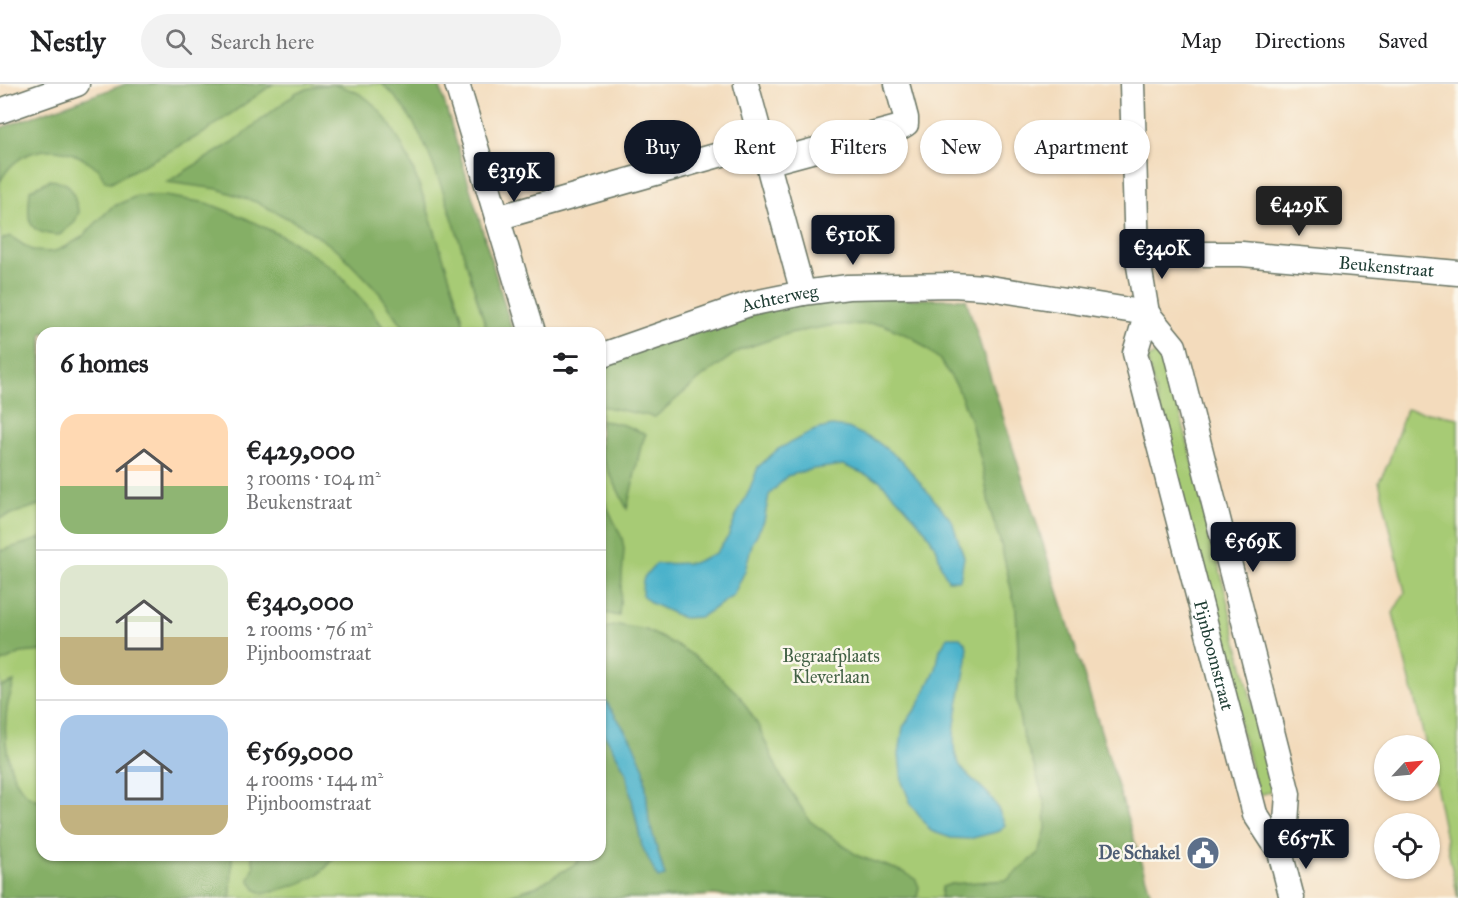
<!DOCTYPE html>
<meta charset="utf-8">
<style>
:root{--surface:#fff;--page:#f2f2f2;--text:#202124;--muted:#757577;--line:#e0e0e0;--accent:#111827}
body{margin:0;font-family:"IM FELL Great Primer",serif;background:var(--page);color:var(--text);height:100vh;display:flex;flex-direction:column;font-size:22px;white-space:nowrap}
*{box-sizing:border-box;margin:0}
p{font-size:20px;color:var(--muted)}
.icon{flex:none;width:33px;height:33px;fill:none;stroke:currentColor;stroke-width:2;stroke-linecap:round;stroke-linejoin:round}
.map{position:relative;flex:1;overflow:hidden}
.drawer{position:absolute;left:36px;top:243px;width:570px;height:534px;display:flex;flex-direction:column;background:var(--surface);border-radius:18px;box-shadow:0 2px 4px #0004}
.drawer>*{flex:none}
.top-card{position:absolute;left:624px;top:36px;width:570px;height:54px;display:flex;gap:12px}
.needle{width:39px;rotate:64deg}
.controls{position:absolute;left:1374px;top:651px;display:grid;gap:12px}
.controls a{display:grid;place-items:center;width:66px;height:66px;border-radius:50%;background:var(--surface);box-shadow:0 2px 4px #0004;font-size:30px}
.price{position:absolute;translate:-50% -51px;padding:0 14px;border-radius:6px;background:var(--accent);color:#fff;font-size:20px;line-height:39px;filter:drop-shadow(0 2px 3px #0008)}
.price::after{content:'';position:absolute;left:50%;top:36px;width:18px;height:14px;margin-left:-9px;background:inherit;clip-path:polygon(0 0,100% 0,50% 100%)}
.price.selected{background:#222;color:#fff}
ul{padding:0;list-style:none}
li{display:flex;align-items:center;gap:18px;height:150px;padding:0 24px}
li+li{border-top:2px solid var(--line)}
li span{display:grid;place-items:center;flex:none;width:168px;height:120px;border-radius:18px;color:#555}
li>.icon{margin-inline-start:auto}
span .icon{width:72px;height:72px;fill:#fffc;stroke-width:1}
li b{font-size:26px}
h2{display:flex;justify-content:space-between;align-items:center;height:72px;padding:0 24px;font-size:26px}
.tag{padding:0 21px;border-radius:27px;background:var(--surface);box-shadow:0 2px 4px #0004;font-size:21px;line-height:54px}
.tag.selected{background:var(--accent);color:#fff}
header{display:flex;align-items:center;gap:36px;box-sizing:border-box;height:84px;padding:0 30px;background:var(--surface);border-bottom:2px solid var(--line)}
header strong{font-size:28px}
nav{display:flex;gap:33px;margin-inline-start:auto;font-size:21px}
.search{width:420px;height:54px;background:var(--page);display:flex;align-items:center;gap:15px;box-sizing:border-box;padding:0 21px;border-radius:33px;color:var(--muted);font-size:22px}
.map>svg:first-child{display:block}
.green{fill:#a7cb75;stroke:#638454;stroke-width:1.5}
.forest{fill:#85af66;stroke:#52764d;stroke-width:1.5}
.water{fill:#4cb2cb;stroke:#367880;stroke-width:1.5}
.lines{fill:none;stroke-linecap:round;stroke-linejoin:round}
.street-casing{stroke:#697464;stroke-width:27}
.street{stroke:#fff;stroke-width:24}
.labels{text-anchor:middle;dominant-baseline:central;stroke-width:5;stroke-linejoin:round;paint-order:stroke}
.street-label{font-size:18px;fill:#1f3d34;stroke:#fbf7ec}
.park-label{font-size:18px;fill:#416044;stroke:#fbf7ec}
.service-label{font-size:18px;font-weight:bold;fill:#4e5e75;stroke:#fbf7ec;text-anchor:end}
</style>
<header>
<strong>Nestly</strong>
<div class="search"><svg class="icon" aria-label="search" viewBox="0 0 24 24"><circle cx="10" cy="10" r="6"/><path d="M15 15l6 6"/></svg>Search here</div>
<nav><a>Map</a><a>Directions</a><a>Saved</a></nav>
</header>
<div class="map">
<svg width="1458" height="814" viewBox="0 0 1458 814">
<rect width="100%" height="100%" fill="#fbf7ec"/>
<filter id="ink" filterUnits="userSpaceOnUse"><feTurbulence type="fractalNoise" baseFrequency=".0167" numOctaves="2"/><feDisplacementMap in="SourceGraphic" scale="12" xChannelSelector="R" yChannelSelector="G"/><feConvolveMatrix kernelMatrix="1 2 1 2 8 2 1 2 1" color-interpolation-filters="sRGB"/></filter>
<filter id="wash" filterUnits="userSpaceOnUse"><feTurbulence type="fractalNoise" baseFrequency=".008" numOctaves="4" result="noise"/><feDisplacementMap in="SourceGraphic" scale="24" xChannelSelector="R" yChannelSelector="G"/><feGaussianBlur stdDeviation="1.35" result="paint"/><feColorMatrix in="noise" values="0 0 0 0 0 0 0 0 0 0 0 0 0 0 0 0 0 1.4 0 .05"/><feComposite in="paint" operator="in"/></filter>
<g filter="url(#wash)">
<rect width="100%" height="100%" fill="#f3dbbc"/>
<!-- green -->
<g class="green">
<path d="M199 0H437L513 249H42V771H600V289L824 228 957 230 1150 814H747L714 811 672 814H0V77Z"/>
<path d="M1154 270 1165 271 1208 437 1272 702 1270 708 1258 711 1147 275Z"/>
<path d="M1406 325 1458 334V814L1430 676V662L1426 661 1393 529 1405 508 1379 397 1388 380Z"/>
</g>
<!-- forest -->
<g class="forest">
<path d="M126 0H273L202 50 111 98 105 97 98 84C90 81 85 75 78 72 47 58 15 68 0 98V44Z"/>
<path d="M332 0C344 3 357 7 366 14 403 42 424 114 438 157 446 182 454 207 462 232L465 249H408L378 207 339 167 299 140 256 118 218 105 167 98 233 58 297 8 317 2Z"/>
<path d="M382 0H439L513 249H488C471 199 459 148 440 99 427 63 411 24 382 0Z"/>
<path d="M50 96C75 98 71 107 79 128L74 139 59 151C24 149 28 135 30 106Z"/>
<path d="M137 112H165L207 119 245 134 294 158 335 186 372 227 387 249H42V420L0 434V156L10 152 33 167 53 168 67 162 82 153 112 123Z"/>
<path d="M832 214 966 215 1067 536 1152 814H941L942 803 951 800 1007 796 1039 769 1046 745 1045 720 1034 682 1022 649 1016 613 1018 565 1016 526 1000 457 990 426 982 380 970 335 957 302 939 275 913 254 882 240 834 241 790 249 740 266 701 294 655 333 600 322V280L752 226Z"/>
<path d="M600 336 624 341 646 350 641 362 627 425 600 369Z"/>
<path d="M600 408 622 454 624 465 619 532 600 528Z"/>
<path d="M42 454V567L21 569 0 579V467Z"/>
<path d="M618 541 646 546 682 564 713 586 739 611 758 641 780 691 810 737 858 772 904 788 916 796 919 803 917 814H744L714 811 652 814H502L537 802 577 779 580 771H600V642L626 688 642 762 665 792 649 738 644 685 600 608V545Z"/>
<path d="M14 598C12 607 8 616 7 625 3 651 6 694 29 712 33 714 38 716 42 717V771H232L231 811 230 814H0V603Z"/>
<path d="M252 771H337C331 778 325 786 317 791 305 799 278 807 263 810L255 805 249 795 254 783Z"/>
</g>
<!-- water -->
<g class="water">
<path d="M832 342 848 344 876 357 902 377 952 437 964 473 960 496H948L941 482 937 465 925 446 904 421 879 396 843 381 813 385 787 392 769 411 764 437 752 460 745 487 733 512 701 533 683 534 651 519 642 511C642 494 643 492 656 480L693 479 716 469 728 453 737 430 750 405 758 383 778 365 815 346Z"/>
<path d="M948 553H960C963 556 967 561 967 564 969 573 965 584 964 592 960 613 954 635 954 656 953 687 973 693 990 712 997 720 1001 731 1005 741L1000 747 969 755 951 754 931 747 911 720 902 698 899 671 903 643 919 620 936 585 940 565Z"/>
<path d="M600 608 632 657 644 685 649 738 665 792 658 794 642 762 626 688 600 642Z"/>
</g>
</g>
<g filter="url(#ink)">
<g class="lines">
<!-- street casing -->
<g class="street-casing">
<g id="street">
<path d="M457 0 532 249"/>
<path d="M746 0 803 209"/>
<path id="s1" d="M1132 0 1137 170 1147 229 1135 269 1255 730 1280 768 1292 814"/>
<path d="M0 27 77 0"/>
<path d="M767 79 901 43 906 40V34L897 0"/>
<path d="M497 134 761 59"/>
<path id="s2" d="M1137 170H1242L1458 189"/>
<path d="M1147 229 1174 262 1288 710 1286 739 1280 768"/>
<path id="s3" d="M600 272 749 220 803 209 848 203 953 201 984 203 1147 229"/>
</g>
</g>
<!-- street -->
<use href="#street" class="street"/>
</g>
</g>
<!-- icons -->
<defs>
<g id="civic-disc" transform="scale(1.725)"><circle r="9.5" fill="#5c6f8a" stroke="#fbf7ec"/><path d="M-.6-6.5H3V-4.5H.6V-3L4-1V1h2V6H-6V1h2V-1L-.6-3ZM-1.2 2.5V6h2.4V2.5Z" fill="#fff"/></g>
</defs>
<g fill-rule="evenodd">
<use href="#civic-disc" x="1203" y="769"/>
</g>
<g class="labels">
<!-- street labels -->
<g class="street-label">
<text stroke="none"><textPath href="#s2" startOffset="250">Beukenstraat</textPath></text>
<text stroke="none"><textPath href="#s3" startOffset="189">Achterweg</textPath></text>
<text stroke="none"><textPath href="#s1" startOffset="584">Pijnboomstraat</textPath></text>
</g>
<!-- park labels -->
<g class="park-label">
<text x="831" y="572">Begraafplaats<tspan x="831" dy="21">Kleverlaan</tspan></text>
</g>
<!-- service labels -->
<g class="service-label">
<text x="1180" y="769">De Schakel</text>
</g>
</g>
</svg>
<div class="controls">
<a><svg class="needle" viewBox="-14 -14 28 28"><path d="M0-13l5 13h-10z" fill="#e53935"/><path d="M0 13l5-13h-10z" fill="#757577"/></svg></a>
<a><svg class="icon" aria-label="locate" viewBox="0 0 24 24"><circle cx="12" cy="12" r="6"/><path d="M12 2v4M12 18v4M2 12h4M18 12h4"/></svg></a>
</div>
<b class="price" style="left:514px;top:119px">€319K</b>
<b class="price selected" style="left:1299px;top:153px">€429K</b>
<b class="price" style="left:853px;top:182px">€510K</b>
<b class="price" style="left:1162px;top:196px">€340K</b>
<b class="price" style="left:1253px;top:489px">€569K</b>
<b class="price" style="left:1306px;top:786px">€657K</b>
<div class="top-card">
<a class="tag selected">Buy</a>
<a class="tag">Rent</a>
<a class="tag">Filters</a>
<a class="tag">New</a>
<a class="tag">Apartment</a>
</div>
<section class="drawer">
<h2>6 homes<svg class="icon" aria-label="filters" viewBox="0 0 24 24"><path d="M4 7h16M4 17h16"/><circle cx="9" cy="7" r="2"/><circle cx="15" cy="17" r="2"/></svg></h2>
<ul>
<li><span style="background:linear-gradient(#ffd9b3 60%,#8fb573 0)"><svg class="icon" aria-label="home" viewBox="0 0 24 24"><path d="M3 11l9-7 9 7M6 9v11h12V9"/></svg></span><div><b>€429,000</b><p>3 rooms · 104 m²</p><p>Beukenstraat</p></div></li>
<li><span style="background:linear-gradient(#dfe7d0 60%,#c2b280 0)"><svg class="icon" aria-label="home" viewBox="0 0 24 24"><path d="M3 11l9-7 9 7M6 9v11h12V9"/></svg></span><div><b>€340,000</b><p>2 rooms · 76 m²</p><p>Pijnboomstraat</p></div></li>
<li><span style="background:linear-gradient(#a9c7e8 75%,#c2b280 0)"><svg class="icon" aria-label="home" viewBox="0 0 24 24"><path d="M3 11l9-7 9 7M6 9v11h12V9"/></svg></span><div><b>€569,000</b><p>4 rooms · 144 m²</p><p>Pijnboomstraat</p></div></li>
</ul>
</section>
</div>
